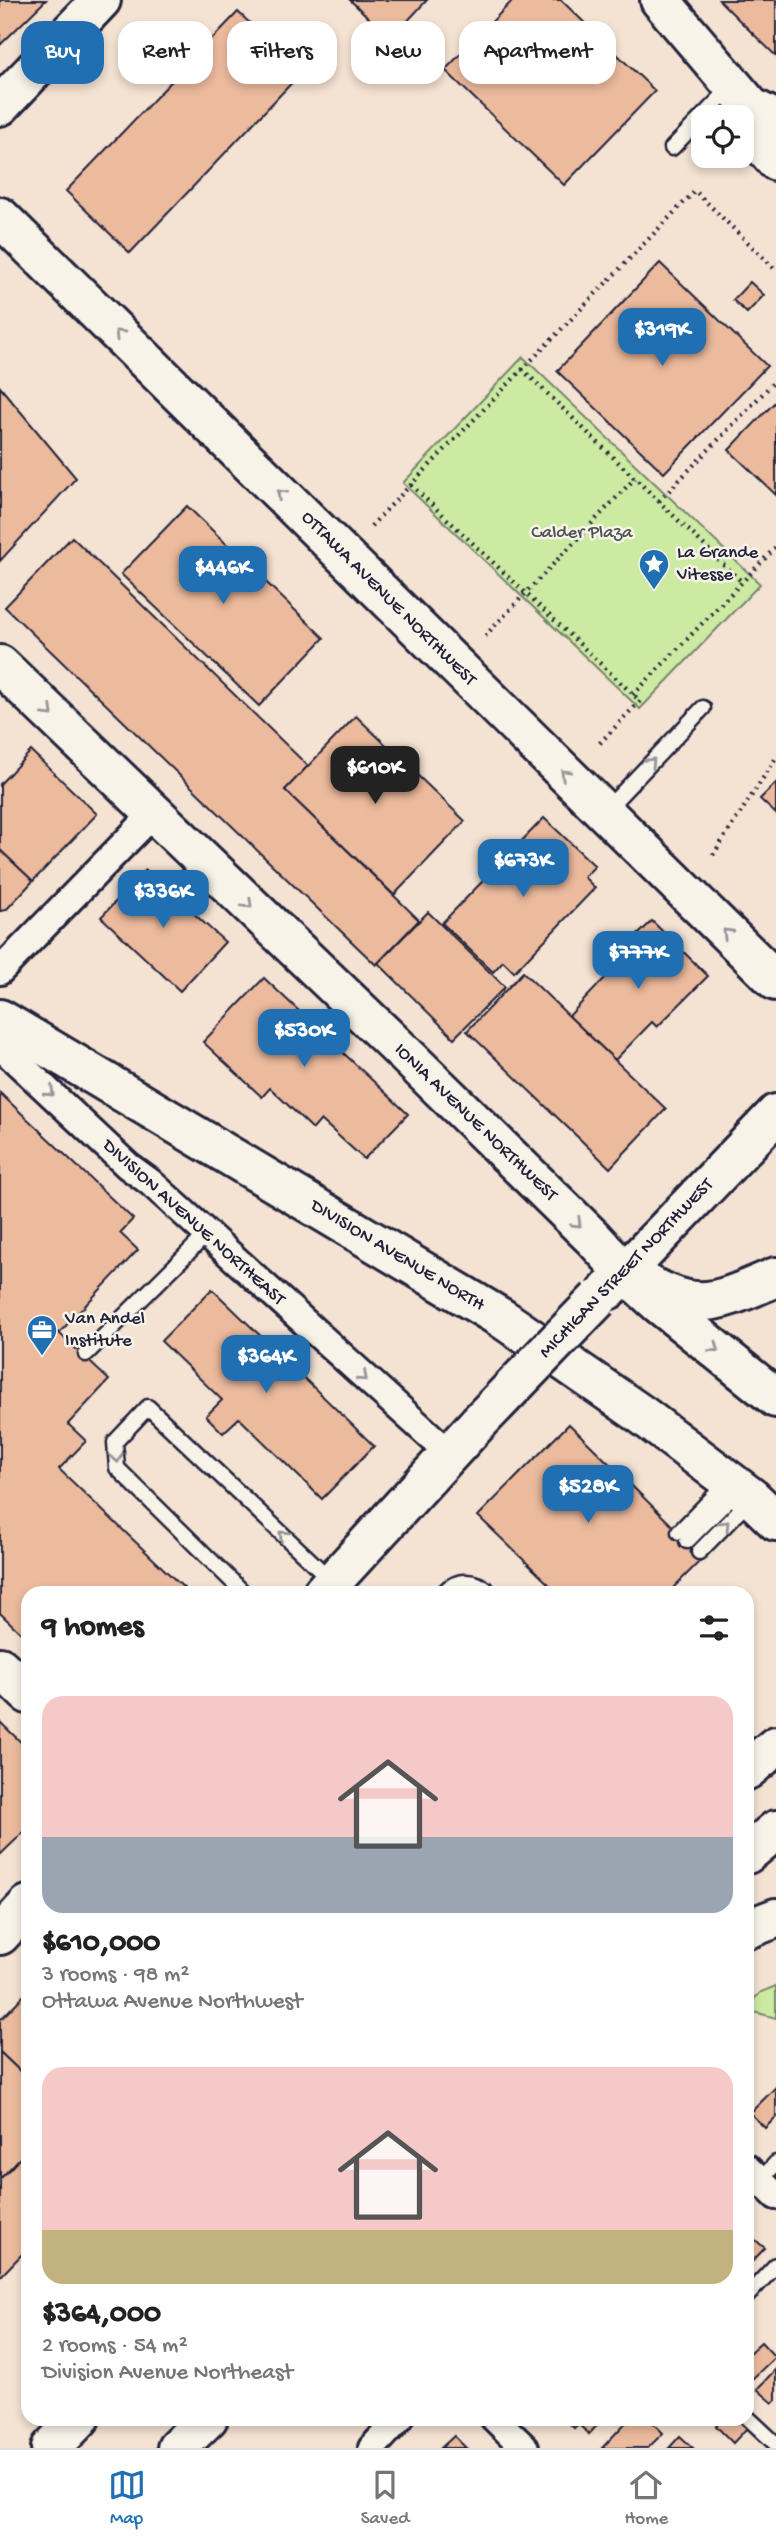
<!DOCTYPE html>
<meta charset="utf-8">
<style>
:root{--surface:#fff;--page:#f6f6f6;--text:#222;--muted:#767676;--line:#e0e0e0;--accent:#1f6fb2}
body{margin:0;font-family:"Gochi Hand",sans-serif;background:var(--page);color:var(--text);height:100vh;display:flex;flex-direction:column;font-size:26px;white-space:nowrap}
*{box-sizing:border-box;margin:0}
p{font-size:23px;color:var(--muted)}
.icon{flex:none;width:38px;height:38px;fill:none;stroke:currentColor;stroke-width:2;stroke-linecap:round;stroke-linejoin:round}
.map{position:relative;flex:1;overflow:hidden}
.side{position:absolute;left:21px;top:1586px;width:733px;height:840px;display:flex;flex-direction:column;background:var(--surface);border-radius:21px;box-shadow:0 4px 10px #0003}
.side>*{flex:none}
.banner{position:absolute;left:21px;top:21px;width:735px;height:63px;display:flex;gap:14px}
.controls{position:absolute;left:691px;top:105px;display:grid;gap:14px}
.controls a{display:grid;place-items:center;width:63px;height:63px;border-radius:14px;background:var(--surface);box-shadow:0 4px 10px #0003;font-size:35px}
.price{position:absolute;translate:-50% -60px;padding:0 16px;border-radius:14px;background:var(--accent);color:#fff;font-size:23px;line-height:46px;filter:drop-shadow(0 2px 4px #0008)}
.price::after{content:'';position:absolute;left:50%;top:42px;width:21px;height:16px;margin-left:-10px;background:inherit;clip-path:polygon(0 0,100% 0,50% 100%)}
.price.selected{background:#222;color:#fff}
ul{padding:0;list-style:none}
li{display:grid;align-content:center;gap:14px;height:371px;padding:0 21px}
li span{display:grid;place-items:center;height:217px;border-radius:21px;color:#555}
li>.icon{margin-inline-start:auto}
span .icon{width:126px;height:126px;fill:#fffc;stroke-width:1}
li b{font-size:30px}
h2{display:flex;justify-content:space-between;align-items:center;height:84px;padding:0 21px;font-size:30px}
.pill{padding:0 24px;border-radius:21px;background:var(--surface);box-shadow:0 4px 10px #0003;font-size:24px;line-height:63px}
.pill.selected{background:var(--accent);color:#fff}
.tabs{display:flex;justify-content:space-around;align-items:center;height:98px;border-top:2px solid var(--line);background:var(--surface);font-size:19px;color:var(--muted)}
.tabs a{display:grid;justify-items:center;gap:4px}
.tabs .selected{color:var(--accent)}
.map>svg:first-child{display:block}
.green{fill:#cceaa1;stroke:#77866e;stroke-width:2}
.building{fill:#ecba9d;stroke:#22223b;stroke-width:2}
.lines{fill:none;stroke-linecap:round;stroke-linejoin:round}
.lane-casing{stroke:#22223b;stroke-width:19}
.street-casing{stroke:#22223b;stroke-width:32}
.secondary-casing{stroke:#22223b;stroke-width:44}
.primary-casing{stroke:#22223b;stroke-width:44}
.highway-casing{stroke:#22223b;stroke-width:44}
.path{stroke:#22223b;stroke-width:4.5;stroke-dasharray:2 5;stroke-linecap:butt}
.lane{stroke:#f7f3e8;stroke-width:14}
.street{stroke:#f7f3e8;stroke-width:26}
.secondary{stroke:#f7f3e8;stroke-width:38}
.primary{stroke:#f7f3e8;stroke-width:38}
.highway{stroke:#f7f3e8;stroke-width:38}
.secondary-bridge-casing{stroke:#22223b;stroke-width:44;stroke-linecap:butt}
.secondary-bridge{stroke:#f7f3e8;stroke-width:38}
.oneway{stroke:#97959a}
.labels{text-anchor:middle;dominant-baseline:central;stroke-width:5;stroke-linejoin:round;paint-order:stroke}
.park-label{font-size:19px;fill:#4c5454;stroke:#f7f3e8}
.poi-label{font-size:19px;fill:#22223b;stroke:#f7f3e8;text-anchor:start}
.street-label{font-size:19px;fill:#22223b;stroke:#f7f3e8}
</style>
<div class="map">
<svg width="776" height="2448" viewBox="0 0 776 2448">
<rect width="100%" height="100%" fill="#f4e2d2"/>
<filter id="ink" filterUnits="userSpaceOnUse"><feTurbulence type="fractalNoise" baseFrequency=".0143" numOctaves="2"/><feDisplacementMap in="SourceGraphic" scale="14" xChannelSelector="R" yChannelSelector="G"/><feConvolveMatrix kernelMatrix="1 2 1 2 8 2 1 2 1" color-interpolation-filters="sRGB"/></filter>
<g filter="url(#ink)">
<!-- green -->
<g class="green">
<path d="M523 357 760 584 640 709 403 483Z"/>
<path d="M776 1986V2018L747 2010V2006L761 1992Z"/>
</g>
<!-- building -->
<g class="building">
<path d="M0 0H46L0 45Z"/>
<path d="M350 0H427L391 39Z"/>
<path d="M513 0H561L655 91 564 185 445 70Z"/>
<path d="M719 0H776V56L741 22Z"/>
<path d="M238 12 302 72 130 253 66 191Z"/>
<path d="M660 263 767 366 664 473 557 371Z"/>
<path d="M750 282 764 295 747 313 733 300Z"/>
<path d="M0 387 76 478 0 561Z"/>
<path d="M776 401V495L729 450Z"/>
<path d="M187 506 324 638 259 706 121 574Z"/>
<path d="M72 537 308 766 285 790 419 920 376 965 5 607Z"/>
<path d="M356 716 465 821 394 895 285 790Z"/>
<path d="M31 751 97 814 33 881 0 850V784Z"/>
<path d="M776 783V814L760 799Z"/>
<path d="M544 818 595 866 584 877 595 888 514 972 503 961 493 972 442 923Z"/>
<path d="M0 850 33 881 6 910 0 911Z"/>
<path d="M146 870 225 942 180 991 101 917Z"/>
<path d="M428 912 505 987 454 1038 378 963Z"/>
<path d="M652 921 708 976 657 1027 652 1022 615 1060 569 1016 607 976 602 970Z"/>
<path d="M523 972 666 1109 610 1168 467 1031Z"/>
<path d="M264 978 408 1114 364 1159 321 1120 313 1129 270 1088 262 1097 203 1042Z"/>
<path d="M0 1093 133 1219 120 1233 138 1250 59 1333 109 1380 68 1424 86 1441 59 1469 188 1592H28V1640L0 1613Z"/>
<path d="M212 1289 374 1446 322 1499 239 1418 223 1433 206 1416 222 1400 161 1341Z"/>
<path d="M569 1424 704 1557 669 1592H557L478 1516Z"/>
<path d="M0 1722 28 1749V1828L0 1855Z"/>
<path d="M28 1991V2079L0 2052V2020Z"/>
<path d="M0 2052 28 2079V2150L0 2179Z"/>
<path d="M776 2087V2117L765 2128 750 2113Z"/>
<path d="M28 2150V2248L0 2277V2179Z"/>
<path d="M747 2233 765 2248 747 2267Z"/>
<path d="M761 2342 775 2357 749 2382 747 2355Z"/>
<path d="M776 2369V2400L773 2403 757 2389Z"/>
<path d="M564 2418H604L589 2434 578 2424 574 2428Z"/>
<path d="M630 2418H648L663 2433 648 2448H602Z"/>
<path d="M724 2418H740L748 2427 733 2443 716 2426Z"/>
<path d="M454 2436 466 2448H441Z"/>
<path d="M680 2436 693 2448H669Z"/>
</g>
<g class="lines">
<!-- lane casing -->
<g class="lane-casing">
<g id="lane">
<path d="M672 148 731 87"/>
<path d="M605 811 703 708"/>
<path d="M86 1354 207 1234"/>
<path d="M679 1532 728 1482"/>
<path d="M687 1541 738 1490"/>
<path d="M699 1552 752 1498"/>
<path d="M243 1592 117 1468 115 1442 148 1407 332 1581"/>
<path d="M444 1592C458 1578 476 1579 489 1592"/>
<path d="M760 2181 776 2163"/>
<path d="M747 2296 776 2265"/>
<path d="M747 2417 776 2444"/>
</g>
</g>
<!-- street casing -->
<g class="street-casing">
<g id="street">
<path d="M0 971 154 813"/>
<path d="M0 1046 128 1166 150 1182 450 1454"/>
<path d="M747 2168 776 2196"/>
<path d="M494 2418 525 2448"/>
<path d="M372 2448 400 2418"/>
</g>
</g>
<!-- secondary casing -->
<g class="secondary-casing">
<g id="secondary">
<path d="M660 0 751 107 776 120"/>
<path d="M0 106 101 0"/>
<path d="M751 107 762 145 776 161"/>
<path d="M0 217 776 981"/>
<path d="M0 665 406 1055 594 1239 625 1273 658 1303 776 1398"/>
<path d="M608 1290 776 1114"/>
<path d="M323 1592 478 1423"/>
<path d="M0 1667 28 1694"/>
<path d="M0 1935 28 1905"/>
</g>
</g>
<!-- primary casing -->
<g class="primary-casing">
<path id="primary" d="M0 1019 503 1319 642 1415 752 1498 776 1521"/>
</g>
<!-- highway casing -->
<g class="highway-casing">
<g id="highway">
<path d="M625 1273C697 1311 702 1309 776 1277"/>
<path d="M747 1770 776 1746"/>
<path d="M747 1854 776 1830"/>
<path d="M747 1929 776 1918"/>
<path d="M51 2448 80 2418"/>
<path d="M177 2448 208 2418"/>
</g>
</g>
<!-- path -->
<g class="path">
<path d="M522 369 742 582"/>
<path d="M411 485 640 701 598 745"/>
<path d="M659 501 776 380"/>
<path d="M371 526 695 191 776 270"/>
<path d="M485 636 635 478"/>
<path d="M633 695 776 547"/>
<path d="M713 855 776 758"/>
</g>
<!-- lane -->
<use href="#lane" class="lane"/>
<!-- street -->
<use href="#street" class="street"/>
<!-- secondary -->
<use href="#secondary" class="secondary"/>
<!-- primary -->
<use href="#primary" class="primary"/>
<!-- highway -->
<use href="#highway" class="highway"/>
<!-- secondary-bridge casing -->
<g class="secondary-bridge-casing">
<path id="secondary-bridge" d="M478 1423 598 1299"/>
</g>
<!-- secondary-bridge -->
<use href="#secondary-bridge" class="secondary-bridge"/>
</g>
<!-- one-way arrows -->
<defs><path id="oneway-chevron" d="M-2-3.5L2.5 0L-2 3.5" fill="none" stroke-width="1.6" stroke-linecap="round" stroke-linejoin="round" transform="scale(1.75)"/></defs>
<g class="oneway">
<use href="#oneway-chevron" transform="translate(119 334) rotate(-135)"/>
<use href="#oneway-chevron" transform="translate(281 494) rotate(-135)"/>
<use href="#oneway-chevron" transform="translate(49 712) rotate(44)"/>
<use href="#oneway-chevron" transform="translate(651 762) rotate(-46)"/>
<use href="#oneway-chevron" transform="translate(565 774) rotate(-135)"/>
<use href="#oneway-chevron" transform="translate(248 904) rotate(44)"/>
<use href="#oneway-chevron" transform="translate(727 933) rotate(-135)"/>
<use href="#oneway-chevron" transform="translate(50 1092) rotate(43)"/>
<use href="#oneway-chevron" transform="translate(577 1223) rotate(44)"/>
<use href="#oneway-chevron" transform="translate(715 1348) rotate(38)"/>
<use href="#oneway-chevron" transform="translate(363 1377) rotate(42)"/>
<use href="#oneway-chevron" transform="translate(117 1458) rotate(79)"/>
<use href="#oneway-chevron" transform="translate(725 1525) rotate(-45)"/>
<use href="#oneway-chevron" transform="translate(283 1535) rotate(-137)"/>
</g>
</g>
<!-- icons -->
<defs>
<g id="sight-pin" transform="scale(1.575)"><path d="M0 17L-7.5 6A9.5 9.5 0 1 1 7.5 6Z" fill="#1f6fb2" stroke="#f7f3e8"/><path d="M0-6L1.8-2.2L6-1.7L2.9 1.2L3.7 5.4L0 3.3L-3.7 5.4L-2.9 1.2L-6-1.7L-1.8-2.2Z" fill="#fff"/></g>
<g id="office-pin" transform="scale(1.575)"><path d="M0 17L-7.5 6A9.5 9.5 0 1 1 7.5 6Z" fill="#1f6fb2" stroke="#f7f3e8"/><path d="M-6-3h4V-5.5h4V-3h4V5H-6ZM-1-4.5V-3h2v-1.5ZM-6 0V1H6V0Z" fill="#fff"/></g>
</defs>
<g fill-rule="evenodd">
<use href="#sight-pin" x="654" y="564"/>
<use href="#office-pin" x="42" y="1330"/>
</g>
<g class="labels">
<!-- park labels -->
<g class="park-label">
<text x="582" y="533">Calder Plaza</text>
</g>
<!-- poi labels -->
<g class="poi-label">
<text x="677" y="553">La Grande<tspan x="677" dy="22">Vitesse</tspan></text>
<text x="65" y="1319">Van Andel<tspan x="65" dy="22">Institute</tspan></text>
</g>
<!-- street labels -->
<g class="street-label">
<text transform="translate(388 599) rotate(45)">OTTAWA AVENUE NORTHWEST</text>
<text transform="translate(475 1123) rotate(44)">IONIA AVENUE NORTHWEST</text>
<text transform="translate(193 1223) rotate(42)">DIVISION AVENUE NORTHEAST</text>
<text transform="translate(397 1256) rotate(31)">DIVISION AVENUE NORTH</text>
<text transform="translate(627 1269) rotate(-46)">MICHIGAN STREET NORTHWEST</text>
</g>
</g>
</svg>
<div class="controls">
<a><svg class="icon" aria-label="locate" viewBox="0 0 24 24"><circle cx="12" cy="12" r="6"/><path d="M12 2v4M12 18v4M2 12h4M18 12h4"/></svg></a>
</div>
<b class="price" style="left:662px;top:368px">$319K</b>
<b class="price" style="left:223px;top:606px">$446K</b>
<b class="price selected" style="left:375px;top:806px">$610K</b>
<b class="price" style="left:523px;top:899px">$673K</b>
<b class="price" style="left:163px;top:930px">$336K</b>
<b class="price" style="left:638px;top:991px">$777K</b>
<b class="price" style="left:304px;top:1069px">$530K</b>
<b class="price" style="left:266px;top:1395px">$364K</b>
<b class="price" style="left:588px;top:1525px">$528K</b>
<div class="banner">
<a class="pill selected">Buy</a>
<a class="pill">Rent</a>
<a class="pill">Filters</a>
<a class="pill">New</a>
<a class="pill">Apartment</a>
</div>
<section class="side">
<h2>9 homes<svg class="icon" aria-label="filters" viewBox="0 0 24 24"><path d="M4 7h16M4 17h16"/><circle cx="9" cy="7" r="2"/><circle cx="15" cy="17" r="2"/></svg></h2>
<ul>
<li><span style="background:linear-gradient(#f6c9c9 65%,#9aa5b1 0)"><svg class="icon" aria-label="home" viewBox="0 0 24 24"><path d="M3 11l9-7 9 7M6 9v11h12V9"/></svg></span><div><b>$610,000</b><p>3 rooms · 98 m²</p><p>Ottawa Avenue Northwest</p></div></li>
<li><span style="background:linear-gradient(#f6c9c9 75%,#c2b280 0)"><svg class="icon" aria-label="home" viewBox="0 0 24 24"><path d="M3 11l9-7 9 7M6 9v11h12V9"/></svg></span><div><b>$364,000</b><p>2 rooms · 54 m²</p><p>Division Avenue Northeast</p></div></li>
</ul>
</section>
</div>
<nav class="tabs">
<a class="selected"><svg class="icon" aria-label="map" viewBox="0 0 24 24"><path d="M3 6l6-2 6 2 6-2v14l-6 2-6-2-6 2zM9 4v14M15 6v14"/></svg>Map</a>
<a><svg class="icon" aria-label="saved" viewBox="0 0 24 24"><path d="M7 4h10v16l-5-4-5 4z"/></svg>Saved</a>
<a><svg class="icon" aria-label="home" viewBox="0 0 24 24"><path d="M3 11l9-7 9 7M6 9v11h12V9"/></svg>Home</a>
</nav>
